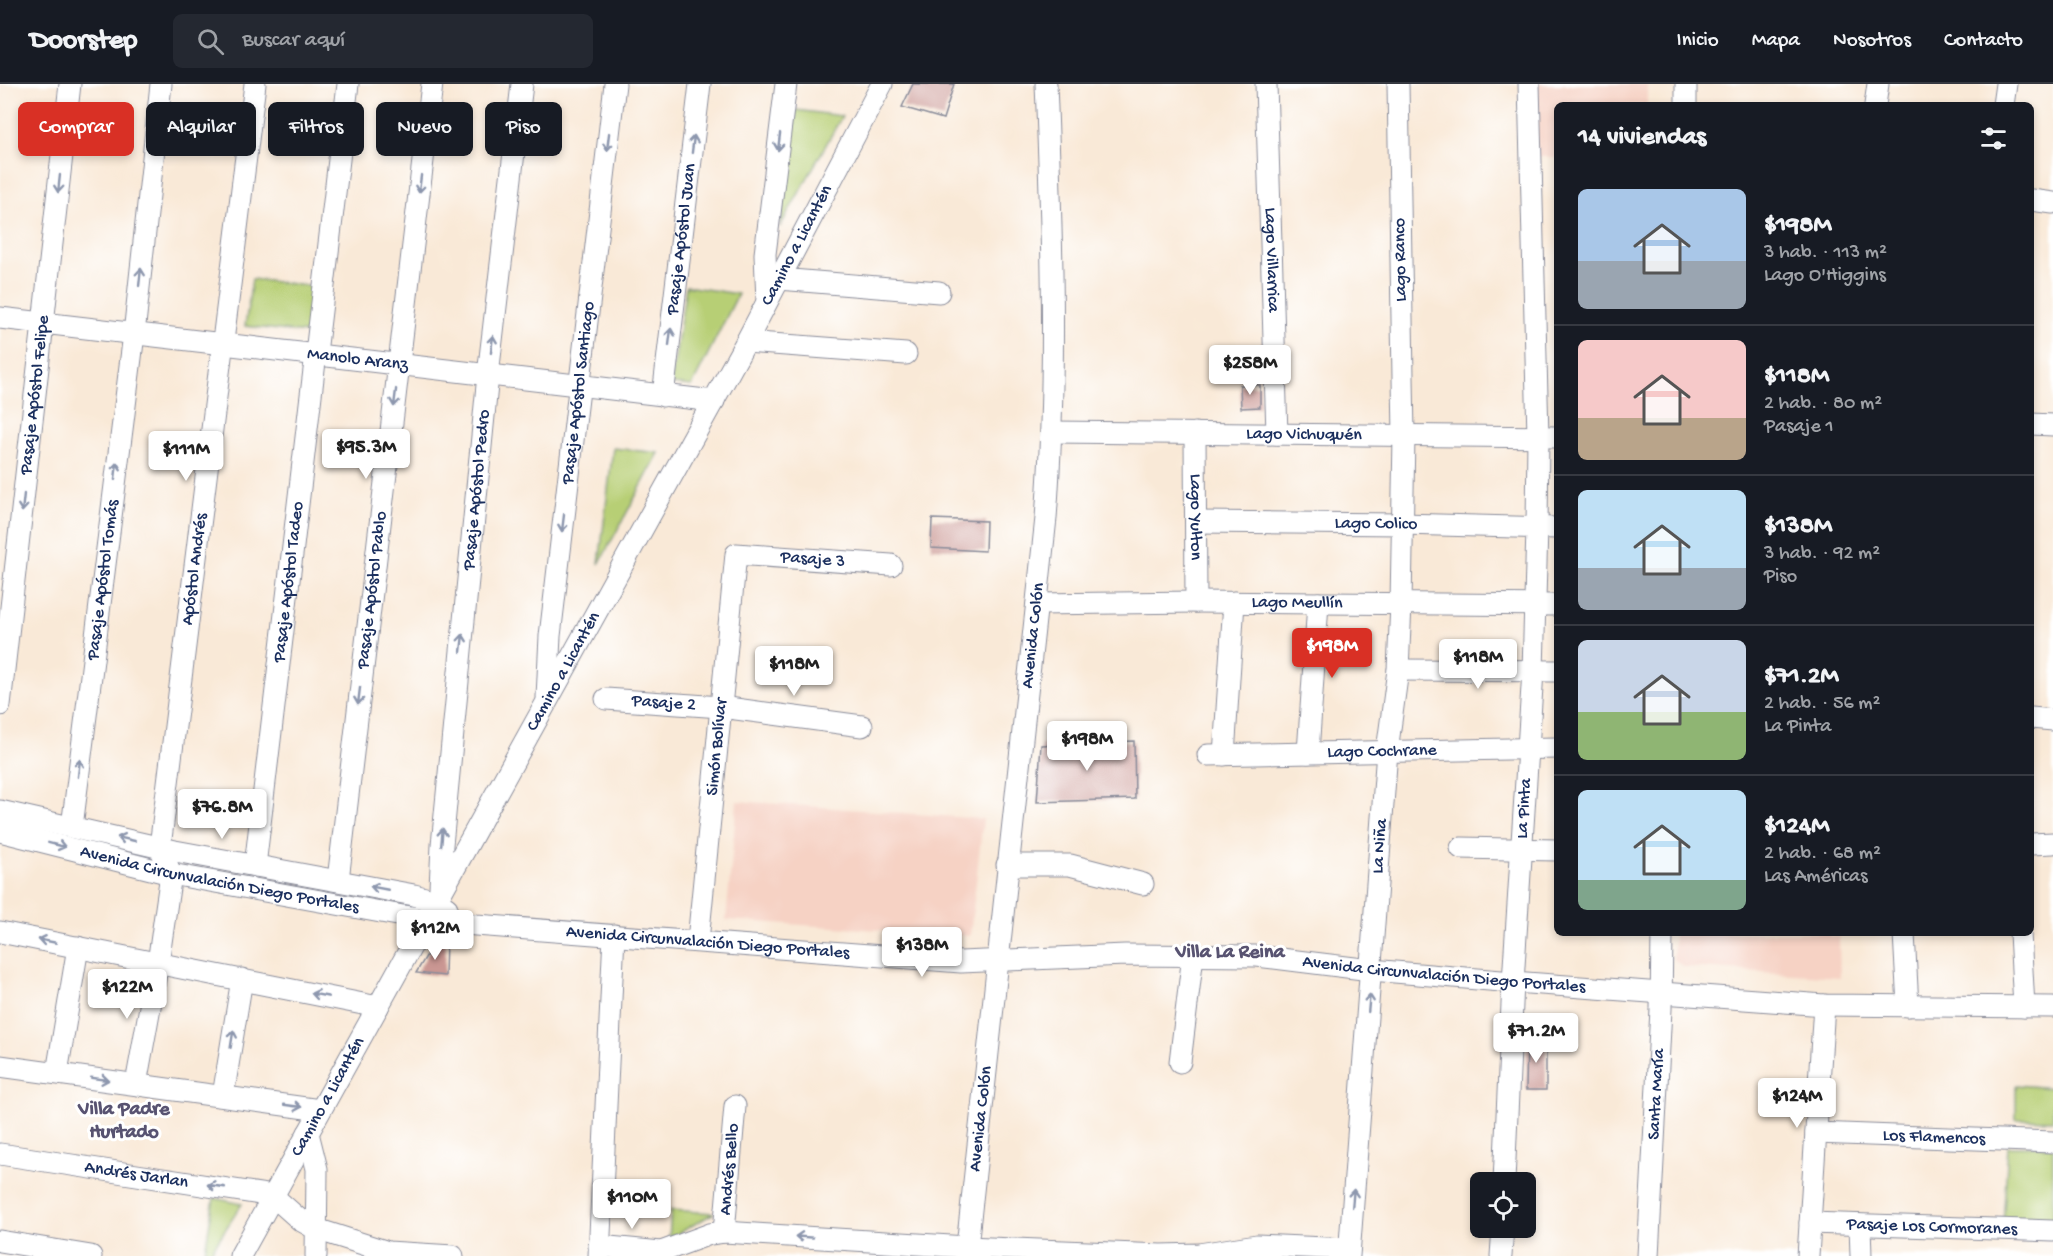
<!DOCTYPE html>
<html lang="es">
<meta charset="utf-8">
<style>
:root{--surface:#171b24;--page:#242831;--text:#f1f3f6;--muted:#9ea1a6;--line:#363941;--accent:#d93025}
body{margin:0;font-family:"Gochi Hand",sans-serif;background:var(--page);color:var(--text);height:100vh;display:flex;flex-direction:column;font-size:22px;white-space:nowrap}
*{box-sizing:border-box;margin:0}
p{font-size:20px;color:var(--muted)}
.icon{flex:none;width:33px;height:33px;fill:none;stroke:currentColor;stroke-width:2;stroke-linecap:round;stroke-linejoin:round}
.map{position:relative;flex:1;overflow:hidden}
.details{position:absolute;left:1554px;top:18px;width:480px;height:834px;display:flex;flex-direction:column;background:var(--surface);border-radius:9px;box-shadow:0 3px 9px #0003}
.details>*{flex:none}
.banner{position:absolute;left:18px;top:18px;width:570px;height:54px;display:flex;gap:12px}
.fabs{position:absolute;left:1470px;top:1088px;display:grid;gap:12px}
.fabs a{display:grid;place-items:center;width:66px;height:66px;border-radius:9px;background:var(--surface);box-shadow:0 3px 9px #0003;font-size:30px}
.price{position:absolute;translate:-50% -51px;padding:0 14px;border-radius:6px;background:#fff;color:#222;font-size:20px;line-height:39px;filter:drop-shadow(0 2px 3px #0008)}
.price::after{content:'';position:absolute;left:50%;top:36px;width:18px;height:14px;margin-left:-9px;background:inherit;clip-path:polygon(0 0,100% 0,50% 100%)}
.price.selected{background:var(--accent);color:#fff}
ul{padding:0;list-style:none}
li{display:flex;align-items:center;gap:18px;height:150px;padding:0 24px}
li+li{border-top:2px solid var(--line)}
li span{display:grid;place-items:center;flex:none;width:168px;height:120px;border-radius:9px;color:#555}
li>.icon{margin-inline-start:auto}
span .icon{width:72px;height:72px;fill:#fffc;stroke-width:1}
li b{font-size:26px}
h2{display:flex;justify-content:space-between;align-items:center;height:72px;padding:0 24px;font-size:26px}
.chip{padding:0 21px;border-radius:9px;background:var(--surface);box-shadow:0 3px 9px #0003;font-size:21px;line-height:54px}
.chip.selected{background:var(--accent);color:#fff}
header{display:flex;align-items:center;gap:36px;box-sizing:border-box;height:84px;padding:0 30px;background:var(--surface);border-bottom:2px solid var(--line)}
header strong{font-size:28px}
nav{display:flex;gap:33px;margin-inline-start:auto;font-size:21px}
.search{width:420px;height:54px;background:var(--page);display:flex;align-items:center;gap:15px;box-sizing:border-box;padding:0 21px;border-radius:9px;color:var(--muted);font-size:22px}
.map>svg:first-child{display:block}
.built{fill:#f6d2c4}
.green{fill:#b7cf74;stroke:#697f69;stroke-width:1.5}
.building{fill:#ca9793}
.lines{fill:none;stroke-linecap:round;stroke-linejoin:round}
.minor-casing{stroke:#8a8c9a;stroke-width:23}
.minor{stroke:#fff;stroke-width:21}
.oneway{stroke:#8d97ae}
.labels{text-anchor:middle;dominant-baseline:central;stroke-width:6;stroke-linejoin:round;paint-order:stroke}
.street-label{font-size:18px;fill:#1b2f5e;stroke:#fff}
.neighbourhood-label{font-size:20px;font-weight:bold;fill:#585371;stroke:#fff}
</style>
<header>
<strong>Doorstep</strong>
<div class="search"><svg class="icon" aria-label="search" viewBox="0 0 24 24"><circle cx="10" cy="10" r="6"/><path d="M15 15l6 6"/></svg>Buscar aquí</div>
<nav><a>Inicio</a><a>Mapa</a><a>Nosotros</a><a>Contacto</a></nav>
</header>
<div class="map">
<svg width="2053" height="1172" viewBox="0 0 2053 1172">
<rect width="100%" height="100%" fill="#fff"/>
<filter id="ink" filterUnits="userSpaceOnUse"><feTurbulence type="fractalNoise" baseFrequency=".0167" numOctaves="2"/><feDisplacementMap in="SourceGraphic" scale="12" xChannelSelector="R" yChannelSelector="G"/><feConvolveMatrix kernelMatrix="1 2 1 2 8 2 1 2 1" color-interpolation-filters="sRGB"/></filter>
<filter id="wash" filterUnits="userSpaceOnUse"><feTurbulence type="fractalNoise" baseFrequency=".008" numOctaves="4" result="noise"/><feDisplacementMap in="SourceGraphic" scale="24" xChannelSelector="R" yChannelSelector="G"/><feGaussianBlur stdDeviation="1.35" result="paint"/><feColorMatrix in="noise" values="0 0 0 0 0 0 0 0 0 0 0 0 0 0 0 0 0 1.4 0 .05"/><feComposite in="paint" operator="in"/></filter>
<g filter="url(#wash)">
<rect width="100%" height="100%" fill="#f9e9d7"/>
<!-- built -->
<g class="built">
<path d="M1537 0H1647V21H1557V73H1536Z"/>
<path d="M737 717 983 735 970 852 726 836Z"/>
<path d="M1674 849H1829V852L1839 853 1840 893 1684 883 1673 875Z"/>
</g>
<!-- green -->
<g class="green">
<path d="M796 26 842 32 780 143Z"/>
<path d="M252 195 318 203 313 250 245 242Z"/>
<path d="M686 202 738 210 692 302 671 300Z"/>
<path d="M613 364 659 369 599 480Z"/>
<path d="M2016 1001 2053 1004V1036L2016 1035Z"/>
<path d="M2008 1062H2053V1144L2003 1143Z"/>
<path d="M214 1114 242 1120 208 1172H204Z"/>
<path d="M671 1126 714 1129 669 1155Z"/>
</g>
<g id="blocks">
<!-- building -->
<g class="building">
<path d="M913 0H954L943 35 902 23Z"/>
<path d="M1240 301H1260V323L1241 324Z"/>
<path d="M932 435 986 437 985 467 931 464Z"/>
<path d="M1134 657 1135 715 1037 718 1041 661Z"/>
<path d="M446 856 445 892 416 889 434 859Z"/>
<path d="M1527 954 1546 955V1006H1526Z"/>
</g>
</g>
</g>
<g filter="url(#ink)">
<use href="#blocks" fill-opacity="0" stroke="#8a8c9a" stroke-width="1.5"/>
<g class="lines">
<!-- minor casing -->
<g class="minor-casing">
<g id="minor">
<path id="s1" d="M1266 0 1277 350"/>
<path d="M1686 21V0"/>
<path d="M1875 21 1878 0"/>
<path d="M2003 21 2006 0"/>
<path d="M2031 116 2053 119"/>
<path d="M779 195 939 208"/>
<path d="M767 217 765 170 786 0"/>
<path id="s2" d="M0 234 714 317"/>
<path d="M746 258 906 270"/>
<path id="s3" d="M663 312 700 0"/>
<path d="M2031 340 2053 341"/>
<path id="s4" d="M1052 348 1557 353"/>
<path id="s5" d="M1195 349 1196 518"/>
<path id="s6" d="M1196 438 1402 440 1557 444"/>
<path id="s7" d="M1037 520 1196 518 1557 521"/>
<path d="M1398 586 1557 587"/>
<path id="s8" d="M547 613 550 552 615 0"/>
<path id="s9" d="M606 615 721 623 862 642"/>
<path id="s10" d="M0 621 70 0"/>
<path d="M2031 634 2053 636"/>
<path d="M1308 669 1318 519"/>
<path id="s11" d="M1208 671 1557 664"/>
<path d="M1224 671 1234 518"/>
<path d="M0 727 175 767 414 811 436 817 447 824"/>
<path id="s12" d="M72 743 134 250 161 0"/>
<path id="s13" d="M0 747 171 790 403 832 476 841 961 878 1125 871 1257 872 1371 886 1513 898 1824 921 2053 923"/>
<path d="M2031 760 2053 759"/>
<path d="M1461 764 1557 766"/>
<path d="M1007 781H1070L1143 800"/>
<path id="s14" d="M255 782 348 0"/>
<path id="s15" d="M338 796 432 0"/>
<path id="s16" d="M440 804 442 761 488 291 522 0"/>
<path d="M0 848 378 923"/>
<path d="M1904 849 1908 922"/>
<path d="M2020 849 2024 923"/>
<path id="s17" d="M698 857 736 470 891 481"/>
<path d="M1180 978 1193 871"/>
<path d="M0 982 320 1026"/>
<path d="M57 989 78 863"/>
<path id="s18" d="M136 1000 158 879 171 790 160 763 255 0"/>
<path d="M223 1012 242 895"/>
<path d="M308 1049 317 1085 316 1172"/>
<path id="s19" d="M1816 1049 2053 1058"/>
<path id="s20" d="M0 1070 273 1112 300 1136 316 1145 388 1168 453 1172"/>
<path id="s21" d="M1504 1098 1513 898 1533 587 1537 444 1538 352 1529 0"/>
<path id="s22" d="M1810 1139 2053 1147"/>
<path d="M1860 1141 1861 1172"/>
<path id="s23" d="M724 1148 735 1022"/>
<path d="M0 1157 91 1172"/>
<path d="M599 1162 661 1168 710 1150 724 1148 967 1163 1161 1171 1199 1170 1257 1161 1349 1165"/>
<path id="s24" d="M240 1172 746 258 882 0"/>
<path d="M599 1172 614 851"/>
<path id="s25" d="M966 1172 1046 434C1057 289 1052 145 1046 0"/>
<path id="s26" d="M1349 1172 1387 667 1398 586 1401 520 1404 352 1398 0"/>
<path d="M1501 1172 1503 1143"/>
<path id="s27" d="M1648 1172 1661 925 1662 849"/>
<path d="M1808 1172 1824 921"/>
</g>
</g>
<!-- minor -->
<use href="#minor" class="minor"/>
</g>
<!-- one-way arrows -->
<defs><path id="oneway-shaft" d="M-6 0H5M1.5-3L5.5 0L1.5 3" fill="none" stroke-width="1.6" stroke-linecap="round" stroke-linejoin="round" transform="scale(1.5)"/></defs>
<g class="oneway">
<use href="#oneway-shaft" transform="translate(608 58) rotate(97)"/>
<use href="#oneway-shaft" transform="translate(779 58) rotate(97)"/>
<use href="#oneway-shaft" transform="translate(693 60) rotate(-83)"/>
<use href="#oneway-shaft" transform="translate(59 100) rotate(96)"/>
<use href="#oneway-shaft" transform="translate(420 100) rotate(97)"/>
<use href="#oneway-shaft" transform="translate(140 193) rotate(-84)"/>
<use href="#oneway-shaft" transform="translate(670 253) rotate(-83)"/>
<use href="#oneway-shaft" transform="translate(492 260) rotate(-83)"/>
<use href="#oneway-shaft" transform="translate(395 314) rotate(97)"/>
<use href="#oneway-shaft" transform="translate(116 387) rotate(-83)"/>
<use href="#oneway-shaft" transform="translate(23 419) rotate(96)"/>
<use href="#oneway-shaft" transform="translate(563 439) rotate(97)"/>
<use href="#oneway-shaft" transform="translate(462 559) rotate(-84)"/>
<use href="#oneway-shaft" transform="translate(359 612) rotate(97)"/>
<use href="#oneway-shaft" transform="translate(79 684) rotate(-83)"/>
<use href="#oneway-shaft" transform="translate(442 753) rotate(-85)"/>
<use href="#oneway-shaft" transform="translate(126 755) rotate(-167)"/>
<use href="#oneway-shaft" transform="translate(57 761) rotate(14)"/>
<use href="#oneway-shaft" transform="translate(379 804) rotate(-169)"/>
<use href="#oneway-shaft" transform="translate(47 857) rotate(-169)"/>
<use href="#oneway-shaft" transform="translate(320 911) rotate(-169)"/>
<use href="#oneway-shaft" transform="translate(1369 919) rotate(-85)"/>
<use href="#oneway-shaft" transform="translate(232 955) rotate(-81)"/>
<use href="#oneway-shaft" transform="translate(100 995) rotate(8)"/>
<use href="#oneway-shaft" transform="translate(293 1022) rotate(8)"/>
<use href="#oneway-shaft" transform="translate(216 1102) rotate(-172)"/>
<use href="#oneway-shaft" transform="translate(1353 1114) rotate(-85)"/>
<use href="#oneway-shaft" transform="translate(804 1153) rotate(-176)"/>
</g>
</g>
<g class="labels">
<!-- street labels -->
<g class="street-label">
<text stroke="none"><textPath href="#s3" startOffset="158">Pasaje Apóstol Juan</textPath></text>
<text stroke="none"><textPath href="#s24" startOffset="1154">Camino a Licantén</textPath></text>
<text stroke="none"><textPath href="#s1" startOffset="176">Lago Villarrica</textPath></text>
<text transform="translate(1401 176) rotate(-91)">Lago Ranco</text>
<text stroke="none"><textPath href="#s2" startOffset="360">Manolo Aranz</textPath></text>
<text stroke="none"><textPath href="#s8" startOffset="306">Pasaje Apóstol Santiago</textPath></text>
<text stroke="none"><textPath href="#s10" startOffset="312">Pasaje Apóstol Felipe</textPath></text>
<text stroke="none"><textPath href="#s4" startOffset="252">Lago Vichuquén</textPath></text>
<text stroke="none"><textPath href="#s16" startOffset="400">Pasaje Apóstol Pedro</textPath></text>
<text stroke="none"><textPath href="#s5" startOffset="84">Lago Yulton</textPath></text>
<text stroke="none"><textPath href="#s6" startOffset="180">Lago Colico</textPath></text>
<text stroke="none"><textPath href="#s17" startOffset="466">Pasaje 3</textPath></text>
<text stroke="none"><textPath href="#s18" startOffset="522">Apóstol Andrés</textPath></text>
<text stroke="none"><textPath href="#s12" startOffset="249">Pasaje Apóstol Tomás</textPath></text>
<text stroke="none"><textPath href="#s14" startOffset="286">Pasaje Apóstol Tadeo</textPath></text>
<text stroke="none"><textPath href="#s15" startOffset="292">Pasaje Apóstol Pablo</textPath></text>
<text stroke="none"><textPath href="#s7" startOffset="260">Lago Meullín</textPath></text>
<text stroke="none"><textPath href="#s25" startOffset="624">Avenida Colón</textPath></text>
<text stroke="none"><textPath href="#s24" startOffset="668">Camino a Licantén</textPath></text>
<text stroke="none"><textPath href="#s9" startOffset="58">Pasaje 2</textPath></text>
<text stroke="none"><textPath href="#s17" startOffset="195">Simón Bolívar</textPath></text>
<text stroke="none"><textPath href="#s11" startOffset="174">Lago Cochrane</textPath></text>
<text stroke="none"><textPath href="#s21" startOffset="374">La Pinta</textPath></text>
<text stroke="none"><textPath href="#s26" startOffset="411">La Niña</textPath></text>
<text stroke="none"><textPath href="#s13" startOffset="225">Avenida Circunvalación Diego Portales</textPath></text>
<text stroke="none"><textPath href="#s13" startOffset="718">Avenida Circunvalación Diego Portales</textPath></text>
<text stroke="none"><textPath href="#s13" startOffset="1456">Avenida Circunvalación Diego Portales</textPath></text>
<text stroke="none"><textPath href="#s27" startOffset="162">Santa María</textPath></text>
<text stroke="none"><textPath href="#s24" startOffset="182">Camino a Licantén</textPath></text>
<text stroke="none"><textPath href="#s25" startOffset="138">Avenida Colón</textPath></text>
<text stroke="none"><textPath href="#s19" startOffset="118">Los Flamencos</textPath></text>
<text stroke="none"><textPath href="#s23" startOffset="63">Andrés Bello</textPath></text>
<text stroke="none"><textPath href="#s20" startOffset="138">Andrés Jarlan</textPath></text>
<text stroke="none"><textPath href="#s22" startOffset="122">Pasaje Los Cormoranes</textPath></text>
</g>
<!-- neighbourhood labels -->
<g class="neighbourhood-label">
<text x="1230" y="869">Villa La Reina</text>
<text x="124" y="1026">Villa Padre<tspan x="124" dy="23">Hurtado</tspan></text>
</g>
</g>
</svg>
<div class="fabs">
<a><svg class="icon" aria-label="locate" viewBox="0 0 24 24"><circle cx="12" cy="12" r="6"/><path d="M12 2v4M12 18v4M2 12h4M18 12h4"/></svg></a>
</div>
<b class="price" style="left:1250px;top:312px">$258M</b>
<b class="price" style="left:366px;top:396px">$95.3M</b>
<b class="price" style="left:186px;top:398px">$111M</b>
<b class="price selected" style="left:1332px;top:595px">$198M</b>
<b class="price" style="left:1478px;top:606px">$118M</b>
<b class="price" style="left:794px;top:613px">$118M</b>
<b class="price" style="left:1087px;top:688px">$198M</b>
<b class="price" style="left:222px;top:756px">$76.8M</b>
<b class="price" style="left:435px;top:877px">$112M</b>
<b class="price" style="left:922px;top:894px">$138M</b>
<b class="price" style="left:127px;top:936px">$122M</b>
<b class="price" style="left:1536px;top:980px">$71.2M</b>
<b class="price" style="left:1797px;top:1045px">$124M</b>
<b class="price" style="left:632px;top:1146px">$110M</b>
<div class="banner">
<a class="chip selected">Comprar</a>
<a class="chip">Alquilar</a>
<a class="chip">Filtros</a>
<a class="chip">Nuevo</a>
<a class="chip">Piso</a>
</div>
<section class="details">
<h2>14 viviendas<svg class="icon" aria-label="filters" viewBox="0 0 24 24"><path d="M4 7h16M4 17h16"/><circle cx="9" cy="7" r="2"/><circle cx="15" cy="17" r="2"/></svg></h2>
<ul>
<li><span style="background:linear-gradient(#a9c7e8 60%,#9aa5b1 0)"><svg class="icon" aria-label="home" viewBox="0 0 24 24"><path d="M3 11l9-7 9 7M6 9v11h12V9"/></svg></span><div><b>$198M</b><p>3 hab. · 113 m²</p><p>Lago O'Higgins</p></div></li>
<li><span style="background:linear-gradient(#f6c9c9 65%,#b9a48a 0)"><svg class="icon" aria-label="home" viewBox="0 0 24 24"><path d="M3 11l9-7 9 7M6 9v11h12V9"/></svg></span><div><b>$118M</b><p>2 hab. · 80 m²</p><p>Pasaje 1</p></div></li>
<li><span style="background:linear-gradient(#bfe0f5 65%,#9aa5b1 0)"><svg class="icon" aria-label="home" viewBox="0 0 24 24"><path d="M3 11l9-7 9 7M6 9v11h12V9"/></svg></span><div><b>$138M</b><p>3 hab. · 92 m²</p><p>Piso</p></div></li>
<li><span style="background:linear-gradient(#c9d6e8 60%,#8fb573 0)"><svg class="icon" aria-label="home" viewBox="0 0 24 24"><path d="M3 11l9-7 9 7M6 9v11h12V9"/></svg></span><div><b>$71.2M</b><p>2 hab. · 56 m²</p><p>La Pinta</p></div></li>
<li><span style="background:linear-gradient(#bfe0f5 75%,#7fa58c 0)"><svg class="icon" aria-label="home" viewBox="0 0 24 24"><path d="M3 11l9-7 9 7M6 9v11h12V9"/></svg></span><div><b>$124M</b><p>2 hab. · 68 m²</p><p>Las Américas</p></div></li>
</ul>
</section>
</div>
